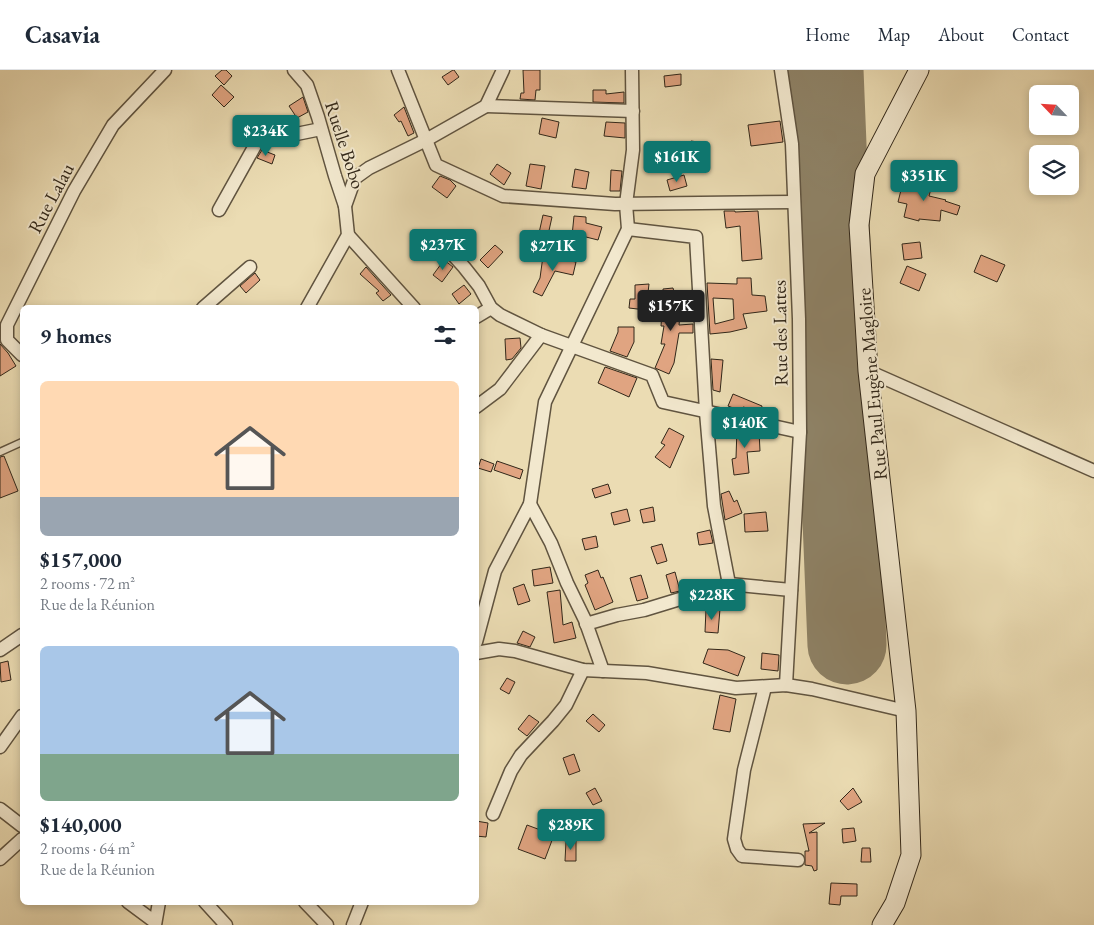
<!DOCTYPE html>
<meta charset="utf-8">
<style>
:root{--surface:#fff;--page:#f2f2f3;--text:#1f2937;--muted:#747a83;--line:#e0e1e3;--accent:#0f766e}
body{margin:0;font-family:"EB Garamond",serif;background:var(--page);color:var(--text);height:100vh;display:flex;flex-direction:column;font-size:19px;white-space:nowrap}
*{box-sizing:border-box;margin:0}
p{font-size:16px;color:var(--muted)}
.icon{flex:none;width:28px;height:28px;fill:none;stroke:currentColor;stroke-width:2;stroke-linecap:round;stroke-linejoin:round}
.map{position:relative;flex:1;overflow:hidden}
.panel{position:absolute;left:20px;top:235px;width:459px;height:600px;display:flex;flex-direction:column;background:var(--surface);border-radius:8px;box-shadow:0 2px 8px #0003}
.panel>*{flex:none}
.needle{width:32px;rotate:295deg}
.buttons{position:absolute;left:1029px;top:15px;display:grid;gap:10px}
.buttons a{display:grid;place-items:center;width:50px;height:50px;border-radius:8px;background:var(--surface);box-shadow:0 2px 8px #0003;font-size:25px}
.price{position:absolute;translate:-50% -42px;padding:0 11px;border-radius:5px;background:var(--accent);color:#fff;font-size:16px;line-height:32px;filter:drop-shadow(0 1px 2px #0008)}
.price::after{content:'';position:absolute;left:50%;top:30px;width:15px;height:11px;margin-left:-8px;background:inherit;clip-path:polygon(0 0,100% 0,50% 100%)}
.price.current{background:#222;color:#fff}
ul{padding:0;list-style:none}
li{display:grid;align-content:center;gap:10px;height:265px;padding:0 20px}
li span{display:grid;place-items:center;height:155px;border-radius:8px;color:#555}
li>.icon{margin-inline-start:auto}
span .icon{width:90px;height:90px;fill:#fffc;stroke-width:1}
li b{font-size:21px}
h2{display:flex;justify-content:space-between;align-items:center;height:60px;padding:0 20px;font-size:21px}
header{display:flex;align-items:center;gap:30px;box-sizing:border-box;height:70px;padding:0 25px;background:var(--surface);border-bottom:1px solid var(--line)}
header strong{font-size:24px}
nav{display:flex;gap:28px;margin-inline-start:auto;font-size:18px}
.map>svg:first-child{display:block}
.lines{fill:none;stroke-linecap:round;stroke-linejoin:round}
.runway{stroke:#8e8266;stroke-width:79}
.building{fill:#e0a481;stroke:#312719;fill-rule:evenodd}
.lane-casing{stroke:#605440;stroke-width:9}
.street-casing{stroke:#605440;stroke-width:15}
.secondary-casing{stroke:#312719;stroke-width:21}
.lane{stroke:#f2e8ce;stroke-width:6}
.street{stroke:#f2e8ce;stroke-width:12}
.secondary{stroke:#f2e8ce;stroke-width:19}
.labels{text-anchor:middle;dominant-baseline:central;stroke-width:4;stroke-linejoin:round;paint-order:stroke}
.street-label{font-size:19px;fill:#312719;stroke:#f2e8ce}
</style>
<header>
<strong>Casavia</strong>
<nav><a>Home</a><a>Map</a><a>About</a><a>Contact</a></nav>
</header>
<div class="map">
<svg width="1094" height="855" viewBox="0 0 1094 855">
<rect width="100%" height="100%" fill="#ebdcb3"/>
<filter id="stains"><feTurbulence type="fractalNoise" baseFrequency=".004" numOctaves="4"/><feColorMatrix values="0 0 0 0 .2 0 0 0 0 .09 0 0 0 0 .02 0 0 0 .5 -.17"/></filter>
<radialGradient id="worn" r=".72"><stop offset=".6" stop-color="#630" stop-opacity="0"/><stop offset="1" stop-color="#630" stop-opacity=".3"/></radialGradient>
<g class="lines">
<!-- runway -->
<path class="runway" d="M824 0 847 575"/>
</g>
<!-- building -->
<g class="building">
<path d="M222 0H226L232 6 224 15 215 6Z"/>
<path d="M453 0H454L459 7 448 15 442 7Z"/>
<path d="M523 0H540V20H536L535 30 520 29 521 23H524Z"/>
<path d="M681 4V15L665 17 664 6Z"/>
<path d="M221 15 234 27 224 37 212 25Z"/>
<path d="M593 20H606V24L624 22V33L593 32Z"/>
<path d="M303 27 308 42 297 48 289 36Z"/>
<path d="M404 37 414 63 408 66 401 51 399 52 394 45Z"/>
<path d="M542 48 559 52 556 68 539 64Z"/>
<path d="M780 51 783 72 751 76 748 55Z"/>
<path d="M606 52 625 53V68L604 66Z"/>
<path d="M691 71 704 73 701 83 689 80Z"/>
<path d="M676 78 688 81 683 88 680 99 670 96Z"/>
<path d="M262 80 275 85 272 94 257 88Z"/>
<path d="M497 94 511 103 504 115 490 104Z"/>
<path d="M530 94 545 96 541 119 526 116Z"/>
<path d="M575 99 589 102 586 119 572 117Z"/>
<path d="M611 100 622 101 620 121H610Z"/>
<path d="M684 105 687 116 670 121 667 110Z"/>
<path d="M440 106 450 110 456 116 447 128 432 117Z"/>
<path d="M907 108 919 115 921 108 933 111 929 126 946 130 945 131 960 136 957 145 941 140 940 151 919 149V151L904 147 907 134 898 132 901 120Z"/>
<path d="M724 141H735V142L758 141 762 189 742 191 740 156 726 158Z"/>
<path d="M543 145 552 147 548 165 539 163Z"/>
<path d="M574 146 586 147V153L602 157 598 170 586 167 572 166Z"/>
<path d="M920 172 922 188 904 190 902 174Z"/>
<path d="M495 175 503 182 488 198 480 190Z"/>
<path d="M981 185 1005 195 997 212 974 202Z"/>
<path d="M543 186 576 192 573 205 555 201 542 226 533 222 540 208Z"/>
<path d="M444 190 453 197 442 212 433 205Z"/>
<path d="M907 196 926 204 919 221 900 213Z"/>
<path d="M366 197 391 225 383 231 376 223 379 221 360 204Z"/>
<path d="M255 203 260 210 246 223 240 216Z"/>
<path d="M737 208H751L752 225 765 226 767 241 743 244 747 258 730 262 710 264 707 213 737 214ZM713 228 733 229 734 249 715 254Z"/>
<path d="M649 214 646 240 629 238 630 229H635V215Z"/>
<path d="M464 215 471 224 459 234 452 224Z"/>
<path d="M673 218 680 245 679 255 693 254V263H679L674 293 669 304 655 298 665 274H661L664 256H661L662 242H667L663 225V219Z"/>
<path d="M618 257H634V272L627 287 610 281 618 262Z"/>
<path d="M520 268 521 278 512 289 506 290 505 269Z"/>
<path d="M0 274 8 283 16 296 0 306Z"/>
<path d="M711 289 723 290 720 322 713 320Z"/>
<path d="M605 297 637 308 629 327 598 313Z"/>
<path d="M733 324 762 336 761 341 743 337 741 341 728 336Z"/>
<path d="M669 358 684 366 670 398 655 387 665 375 661 373Z"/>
<path d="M737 358H744L759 361 760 381 747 382 749 403 734 405 732 389 736 388Z"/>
<path d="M4 386 18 421 0 428V387Z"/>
<path d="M481 389 494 394 491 402 478 398Z"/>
<path d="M497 391 523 400 520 409 494 400Z"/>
<path d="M608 414 611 423 595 428 592 419Z"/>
<path d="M729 421 734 432 737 430 742 443 725 450 721 424Z"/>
<path d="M653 437 655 451 643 453 640 440Z"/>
<path d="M627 439 630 451 614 455 611 443Z"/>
<path d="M766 442 768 461 745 462 744 444Z"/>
<path d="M710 460 713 473 699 475 697 463Z"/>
<path d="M596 466 598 477 585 480 582 469Z"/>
<path d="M662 474 667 491 657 494 651 477Z"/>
<path d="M550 497 553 513 534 516 532 500Z"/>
<path d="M598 500 601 508 603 507 613 532 595 540 585 515 588 513 585 505Z"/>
<path d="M675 502 680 521 671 523 666 505Z"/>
<path d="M641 505 648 528 637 531 630 508Z"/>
<path d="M524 514 530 531 518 535 513 518Z"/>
<path d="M560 520 563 555 572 552 576 568 554 573 547 522Z"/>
<path d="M706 539H720L718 563 705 562Z"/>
<path d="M523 561 535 567 530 577 517 573Z"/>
<path d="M708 579 728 580 745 587 738 606 703 593Z"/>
<path d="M762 583 779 585 778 601 761 599Z"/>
<path d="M8 591 11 610 1 612 0 593Z"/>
<path d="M507 608 515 612 509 624 500 619Z"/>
<path d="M720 625 736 629 730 662 713 659Z"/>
<path d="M593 644 605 655 599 662 586 651Z"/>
<path d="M529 645 539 652 527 666 518 659Z"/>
<path d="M574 684 580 701 569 705 563 688Z"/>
<path d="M595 718 602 731 593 735 586 723Z"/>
<path d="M853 718 862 732 848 740 840 731Z"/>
<path d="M476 751 488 753 486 767 476 766Z"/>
<path d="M825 753 809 763 817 762V800L814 801 812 796 805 795V781H809L803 754Z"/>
<path d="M527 755 554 765 545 789 518 779Z"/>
<path d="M854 758 856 771 843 773 842 759Z"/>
<path d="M566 771H576V791H565Z"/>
<path d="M862 778H870L871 792H861Z"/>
<path d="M831 813 857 814V826H841L840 835 829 834Z"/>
</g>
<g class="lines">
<!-- lane casing -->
<g class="lane-casing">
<path id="lane" d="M0 382 22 372"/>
</g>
<!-- street casing -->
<g class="street-casing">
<g id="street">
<path d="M294 0 307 15 318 47 335 106 345 136"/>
<path d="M398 0 436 95 503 126 615 134 794 132"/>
<path d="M781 0 792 74 799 249 800 362 786 615"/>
<path d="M486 36 633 41"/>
<path d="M219 140 257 72 321 59"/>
<path d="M628 159 696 167 706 342 714 436 729 514"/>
<path d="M348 165 414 238"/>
<path d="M445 176 464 197 479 216 491 238 500 245 541 265"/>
<path d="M203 238 250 197"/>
<path d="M307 238 348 165 345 136 355 108 369 98 426 70 486 36 503 0"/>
<path d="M476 247 491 238"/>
<path d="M22 285 7 270V255L74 121 113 55 165 0"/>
<path d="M868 301 1094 401"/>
<path d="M476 337 500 319 541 265 652 305 663 332 800 362"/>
<path d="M530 434 551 473 567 513 585 550 603 601"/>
<path d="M586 554 617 545 644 540 729 514 791 520"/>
<path d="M476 572 495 501 530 434 545 332 628 159 626 134 633 80 632 0"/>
<path d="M0 580 22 565"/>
<path d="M476 583 499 579 515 581 583 600 647 603 736 618 786 615 812 619 906 641"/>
<path d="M765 617 744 700 734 769 737 779 742 786 798 790"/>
<path d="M0 677 22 646"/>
<path d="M0 739 22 756"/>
<path d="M493 744 511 701 521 685 553 651 566 635 583 600"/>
<path d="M0 789 22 769"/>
<path d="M128 832 155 852"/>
<path d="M205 832 226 855"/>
<path d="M305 832 327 855"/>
<path d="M155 855 159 832"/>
<path d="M353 855 362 832"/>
</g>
</g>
<!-- secondary casing -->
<g class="secondary-casing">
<path id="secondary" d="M882 855 895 833 911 785 906 641 868 301 859 155 865 104 919 0"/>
</g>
<!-- lane -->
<use href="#lane" class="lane"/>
<!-- street -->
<use href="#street" class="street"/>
<!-- secondary -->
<use href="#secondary" class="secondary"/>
</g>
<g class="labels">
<!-- street labels -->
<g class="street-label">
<text transform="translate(345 75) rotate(72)">Ruelle Bobo</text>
<text transform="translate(51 128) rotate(-62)">Rue Lalau</text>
<text transform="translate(780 263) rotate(-91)">Rue des Lattes</text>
<text transform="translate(872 314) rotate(-95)">Rue Paul Eugène Magloire</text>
</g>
</g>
<rect width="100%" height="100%" filter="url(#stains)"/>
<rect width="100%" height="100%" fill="url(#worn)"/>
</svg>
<div class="buttons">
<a><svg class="needle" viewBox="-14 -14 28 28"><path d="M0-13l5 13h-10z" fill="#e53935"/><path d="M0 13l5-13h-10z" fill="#747a83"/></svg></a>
<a><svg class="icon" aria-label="layers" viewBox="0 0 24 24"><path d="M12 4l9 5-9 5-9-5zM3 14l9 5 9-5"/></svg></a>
</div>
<b class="price" style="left:266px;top:87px">$234K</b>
<b class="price" style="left:677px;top:113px">$161K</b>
<b class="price" style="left:924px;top:132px">$351K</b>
<b class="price" style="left:443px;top:201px">$237K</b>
<b class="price" style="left:553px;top:202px">$271K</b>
<b class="price current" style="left:671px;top:262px">$157K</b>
<b class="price" style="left:745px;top:379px">$140K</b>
<b class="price" style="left:712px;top:551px">$228K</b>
<b class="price" style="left:571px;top:781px">$289K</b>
<section class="panel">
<h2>9 homes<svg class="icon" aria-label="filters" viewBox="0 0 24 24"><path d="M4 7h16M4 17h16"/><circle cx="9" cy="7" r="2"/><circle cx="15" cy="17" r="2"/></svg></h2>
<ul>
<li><span style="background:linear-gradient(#ffd9b3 75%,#9aa5b1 0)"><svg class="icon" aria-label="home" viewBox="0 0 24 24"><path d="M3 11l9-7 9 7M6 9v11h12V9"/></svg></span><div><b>$157,000</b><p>2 rooms · 72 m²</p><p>Rue de la Réunion</p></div></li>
<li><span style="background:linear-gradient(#a9c7e8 70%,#7fa58c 0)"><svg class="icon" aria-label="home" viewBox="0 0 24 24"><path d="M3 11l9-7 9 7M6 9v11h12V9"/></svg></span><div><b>$140,000</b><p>2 rooms · 64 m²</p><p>Rue de la Réunion</p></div></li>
</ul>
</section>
</div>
